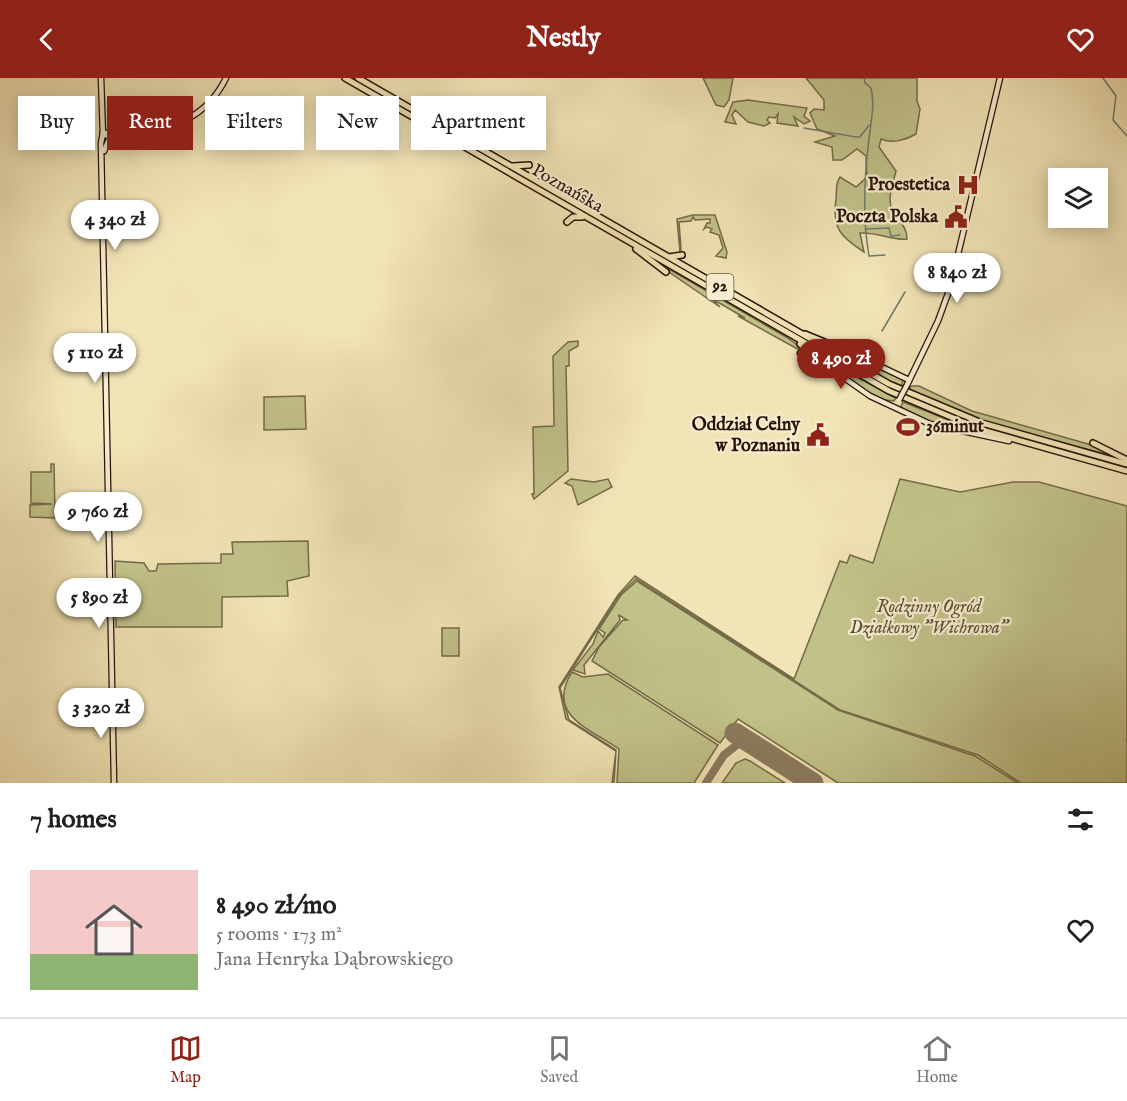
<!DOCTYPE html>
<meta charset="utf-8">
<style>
:root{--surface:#fff;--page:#f2f2f2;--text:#202124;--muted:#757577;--line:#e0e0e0;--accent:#8f2418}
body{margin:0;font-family:"IM FELL English",serif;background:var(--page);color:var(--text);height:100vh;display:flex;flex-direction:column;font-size:22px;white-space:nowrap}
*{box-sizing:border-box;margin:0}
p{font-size:20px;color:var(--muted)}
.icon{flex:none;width:33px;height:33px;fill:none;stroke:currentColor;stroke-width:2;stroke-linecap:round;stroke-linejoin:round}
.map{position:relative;height:705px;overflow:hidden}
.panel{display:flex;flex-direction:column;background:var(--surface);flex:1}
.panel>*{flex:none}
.hud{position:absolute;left:18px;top:18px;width:600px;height:54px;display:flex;gap:12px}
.controls{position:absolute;left:1048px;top:90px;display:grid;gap:12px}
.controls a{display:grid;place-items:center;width:60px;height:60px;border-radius:0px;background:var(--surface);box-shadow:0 3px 15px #0003;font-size:30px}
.price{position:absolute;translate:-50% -51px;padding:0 14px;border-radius:21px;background:#fff;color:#222;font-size:20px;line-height:39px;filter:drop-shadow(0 2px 3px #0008)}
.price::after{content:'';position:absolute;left:50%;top:36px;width:18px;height:14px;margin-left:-9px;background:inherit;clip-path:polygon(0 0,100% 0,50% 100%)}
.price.current{background:var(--accent);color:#fff}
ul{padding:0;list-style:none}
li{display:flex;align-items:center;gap:18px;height:150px;padding:0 30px}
li span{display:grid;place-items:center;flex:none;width:168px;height:120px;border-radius:0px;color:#555}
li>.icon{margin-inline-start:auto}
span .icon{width:72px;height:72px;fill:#fffc;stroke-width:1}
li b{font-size:26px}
h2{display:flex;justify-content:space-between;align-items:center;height:72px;padding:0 30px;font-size:26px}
.chip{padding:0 21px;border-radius:0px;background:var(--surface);box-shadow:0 3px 15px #0003;font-size:21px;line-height:54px}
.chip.current{background:var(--accent);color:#fff}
header{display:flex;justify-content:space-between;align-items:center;height:78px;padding:0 30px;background:var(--accent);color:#fff;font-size:27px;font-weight:800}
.tab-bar{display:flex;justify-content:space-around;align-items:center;height:84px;border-top:2px solid var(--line);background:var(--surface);font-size:16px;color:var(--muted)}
.tab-bar a{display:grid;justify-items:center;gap:3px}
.tab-bar .current{color:var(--accent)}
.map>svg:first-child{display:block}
.green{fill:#c1c289;stroke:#746a48;stroke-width:1.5}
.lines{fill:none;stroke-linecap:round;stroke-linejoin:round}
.stream{stroke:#6d7a6a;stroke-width:1.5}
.taxiway{stroke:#8c7b5e;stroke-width:8}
.runway{stroke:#8c7b5e;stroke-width:21}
.secondary-casing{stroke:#271207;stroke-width:7}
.primary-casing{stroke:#271207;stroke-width:8}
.secondary{stroke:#f6edd0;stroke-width:4.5}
.primary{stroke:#f1e4b6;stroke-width:5}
.secondary-bridge-casing{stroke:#271207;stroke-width:7;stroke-linecap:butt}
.secondary-bridge{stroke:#f6edd0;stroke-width:4.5}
.labels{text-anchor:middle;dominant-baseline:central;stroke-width:4.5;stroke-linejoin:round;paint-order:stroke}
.shield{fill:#f6edd0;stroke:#655443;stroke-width:1.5}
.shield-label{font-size:16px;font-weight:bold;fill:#271207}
.poi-label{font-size:18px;font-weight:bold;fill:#271207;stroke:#f6edd0;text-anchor:end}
.street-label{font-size:18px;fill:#271207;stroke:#f6edd0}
.park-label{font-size:18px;font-style:italic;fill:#5d5034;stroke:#f6edd0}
</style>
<header><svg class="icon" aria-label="back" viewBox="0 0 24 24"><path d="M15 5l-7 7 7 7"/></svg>Nestly<svg class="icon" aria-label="heart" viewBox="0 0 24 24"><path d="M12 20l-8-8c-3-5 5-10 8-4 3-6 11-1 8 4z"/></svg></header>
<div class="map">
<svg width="1127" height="705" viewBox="0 0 1127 705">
<rect width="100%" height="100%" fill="#f1e4b6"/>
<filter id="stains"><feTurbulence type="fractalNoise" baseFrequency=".00333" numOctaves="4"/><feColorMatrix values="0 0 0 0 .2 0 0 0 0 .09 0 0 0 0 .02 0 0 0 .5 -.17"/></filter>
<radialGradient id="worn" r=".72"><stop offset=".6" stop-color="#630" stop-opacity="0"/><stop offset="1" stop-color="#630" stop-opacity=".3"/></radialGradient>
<!-- green -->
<g class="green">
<path d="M349 0 365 6 651 174Z"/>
<path d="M703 0H733L729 22 724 29 716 27Z"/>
<path d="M806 0H917V23L920 31 916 56C906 62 892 66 881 61L879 69 896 93C893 105 887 120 892 132 898 144 907 147 907 161 893 163 879 154 860 155L864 174C841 159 832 151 836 121 837 112 835 106 840 99L856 109 867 99 866 78 857 71 842 82H833L832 69 815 64 835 58 817 51 810 35 814 31 824 32V22Z"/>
<path d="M748 22 807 30 804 38 810 43 804 46 794 39 798 48 777 45 778 36 775 40 769 39 767 42 770 45 764 48 748 44 735 32 732 37 736 46 725 44 733 24Z"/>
<path d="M693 137H715L727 174 726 180 716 178 723 170 719 157 710 154 712 151 707 149 704 151 707 145H710V141L695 142 693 139 691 143 679 144 681 171 680 174 677 141Z"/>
<path d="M641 175 786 259 823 285 738 238 745 240 716 223 713 222 720 229Z"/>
<path d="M662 178C757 233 851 296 953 337 1009 359 1069 372 1127 388V391L987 352 894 314Z"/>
<path d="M811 260 898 298 903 303 901 310Z"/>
<path d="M578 263V268L569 273V288H566L568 393 534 421 532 416H534L533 349 554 348 553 278 568 264Z"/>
<path d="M818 278 896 320 894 323C868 323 839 295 818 278Z"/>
<path d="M911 308H919L972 333 1088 366 1113 378 992 347 908 313Z"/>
<path d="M305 318 306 351 264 352V319Z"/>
<path d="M903 324 982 355 943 350 904 333 901 328Z"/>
<path d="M51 386H54L55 440 30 439V427L52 426 31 425V394H51Z"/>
<path d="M571 401 594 404 608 401 612 409 578 427 572 408 565 405Z"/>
<path d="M900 401 960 414 1013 404H1039L1127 428V705H1021L978 677 840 632 636 501 618 519 560 610 569 642 616 672 614 705H612L616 673 566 641 559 609 618 517 635 498 794 601 840 483 847 485 850 477 873 485Z"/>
<path d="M308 463 309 498 287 503 288 518 222 519V549H116L115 483 144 485 149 493H156L158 486 221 485V476H233L232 464Z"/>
<path d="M637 503 838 632 975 678 1018 705H838L738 641 720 665 592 583 599 569 623 542H627L619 537 620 542 584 587 585 596 573 592 593 566 598 553 603 559 605 555 599 551 621 517Z"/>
<rect x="442" y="550" width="17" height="28"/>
<path d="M572 594 583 599 608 596 718 667 694 705H617L619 671C590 651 545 637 572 594Z"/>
<path d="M745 681 750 683 785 705H722L736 685Z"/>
</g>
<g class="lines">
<!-- stream -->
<g class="stream">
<path d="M864 0 865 5 871 10C875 28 871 42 869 61 864 100 862 138 869 178L885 177"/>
<path d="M1103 0 1116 18 1113 42 1127 58"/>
<path d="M804 50 856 59H860L869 47"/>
<path d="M865 151 889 150 891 158 900 157"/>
<path d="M882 253 905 214"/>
<path d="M1126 662 1127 663"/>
</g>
<!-- taxiway -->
<path class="taxiway" d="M706 705 724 677 738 666 757 669"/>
<!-- runway -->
<path class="runway" d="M735 655 813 705"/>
<!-- secondary casing -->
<g class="secondary-casing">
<g id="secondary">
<path d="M101 0 103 58"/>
<path d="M103 55 101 65 114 705"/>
<path d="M103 55C110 62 121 57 130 56 172 51 206 41 226 0"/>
<path d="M103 55 133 54"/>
<path d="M104 73 110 59"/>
<path d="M800 275 823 287"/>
<path d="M854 276 909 302"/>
<path d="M830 290 870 318 930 346 1009 363"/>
<path d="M907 307 938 243 950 210 1000 0"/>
</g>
</g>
<!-- primary casing -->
<g class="primary-casing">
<g id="primary">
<path d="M345 0 889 313 982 352 1127 393"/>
<path d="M358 0 889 306 982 345 1127 386"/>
<path d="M513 88 529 87"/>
<path d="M571 121 581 120 585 116"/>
<path d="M567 144 573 139H582"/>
<path d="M636 171 666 194"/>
<path d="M669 179 682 177"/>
<path d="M805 256 854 276"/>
<path d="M800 266 833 292"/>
<path d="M1093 365 1127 382"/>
</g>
</g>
<!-- secondary -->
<use href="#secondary" class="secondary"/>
<!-- primary -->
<use href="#primary" class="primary"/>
<!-- secondary-bridge casing -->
<g class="secondary-bridge-casing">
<path id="secondary-bridge" d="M899 322 907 307"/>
</g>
<!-- secondary-bridge -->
<use href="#secondary-bridge" class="secondary-bridge"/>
</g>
<!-- icons -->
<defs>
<g id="hospital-bare" transform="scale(1.8)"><path d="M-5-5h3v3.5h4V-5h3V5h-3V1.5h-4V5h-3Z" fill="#8f2418" stroke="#f6edd0" stroke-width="2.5" paint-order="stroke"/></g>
<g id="civic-bare" transform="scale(1.8)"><path d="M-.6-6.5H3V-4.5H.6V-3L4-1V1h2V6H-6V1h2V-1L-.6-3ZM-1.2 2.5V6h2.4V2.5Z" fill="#8f2418" stroke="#f6edd0" stroke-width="2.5" paint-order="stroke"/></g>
<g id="stadium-bare" transform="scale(1.8)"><path d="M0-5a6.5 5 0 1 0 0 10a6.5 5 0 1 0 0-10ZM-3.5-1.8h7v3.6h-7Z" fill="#8f2418" stroke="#f6edd0" stroke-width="2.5" paint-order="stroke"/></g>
</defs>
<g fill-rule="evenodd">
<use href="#hospital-bare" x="968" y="107"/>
<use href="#civic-bare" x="956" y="139"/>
<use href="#stadium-bare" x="908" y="349"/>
<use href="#civic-bare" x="818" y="357"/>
</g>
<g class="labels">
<!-- shield labels -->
<rect class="shield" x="706.5" y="196" width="27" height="26" rx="4.5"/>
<g class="shield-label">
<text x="720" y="209">92</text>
</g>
<!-- poi labels -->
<g class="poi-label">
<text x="950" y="107">Proestetica</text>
<text x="938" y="139">Poczta Polska</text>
<text x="800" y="347">Oddział Celny<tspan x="800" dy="21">w Poznaniu</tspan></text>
<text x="926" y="349" text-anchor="start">36minut</text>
</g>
<!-- street labels -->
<g class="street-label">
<text transform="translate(567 111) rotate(30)">Poznańska</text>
</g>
<!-- park labels -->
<g class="park-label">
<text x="929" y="529">Rodzinny Ogród<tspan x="929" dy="21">Działkowy "Wichrowa"</tspan></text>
</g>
</g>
<rect width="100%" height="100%" filter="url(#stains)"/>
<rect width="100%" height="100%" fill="url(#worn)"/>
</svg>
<div class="controls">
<a><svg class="icon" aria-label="layers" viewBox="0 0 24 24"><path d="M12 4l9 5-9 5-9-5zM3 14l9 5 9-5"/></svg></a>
</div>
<b class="price" style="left:115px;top:173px">4 340 zł</b>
<b class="price" style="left:957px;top:226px">8 840 zł</b>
<b class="price" style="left:95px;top:306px">5 110 zł</b>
<b class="price current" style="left:841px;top:312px">8 490 zł</b>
<b class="price" style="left:98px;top:465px">9 760 zł</b>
<b class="price" style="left:99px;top:551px">5 890 zł</b>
<b class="price" style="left:101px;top:661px">3 320 zł</b>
<div class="hud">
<a class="chip">Buy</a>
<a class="chip current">Rent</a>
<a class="chip">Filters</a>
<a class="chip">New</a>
<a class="chip">Apartment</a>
</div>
</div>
<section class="panel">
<h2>7 homes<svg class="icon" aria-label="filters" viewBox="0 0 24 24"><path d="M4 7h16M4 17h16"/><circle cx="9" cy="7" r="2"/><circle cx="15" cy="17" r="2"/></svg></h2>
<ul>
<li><span style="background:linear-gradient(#f6c9c9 70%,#8fb573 0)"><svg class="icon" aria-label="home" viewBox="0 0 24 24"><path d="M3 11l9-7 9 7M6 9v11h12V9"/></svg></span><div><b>8 490 zł/mo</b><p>5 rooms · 173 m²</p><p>Jana Henryka Dąbrowskiego</p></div><svg class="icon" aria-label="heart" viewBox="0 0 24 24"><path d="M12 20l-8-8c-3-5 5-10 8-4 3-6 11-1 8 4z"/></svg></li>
</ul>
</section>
<nav class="tab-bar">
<a class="current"><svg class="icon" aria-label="map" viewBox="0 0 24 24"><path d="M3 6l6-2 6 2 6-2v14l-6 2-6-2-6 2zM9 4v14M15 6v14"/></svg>Map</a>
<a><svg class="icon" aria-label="saved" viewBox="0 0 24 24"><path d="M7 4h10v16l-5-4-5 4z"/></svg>Saved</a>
<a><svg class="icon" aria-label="home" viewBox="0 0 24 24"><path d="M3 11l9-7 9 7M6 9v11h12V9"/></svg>Home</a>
</nav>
